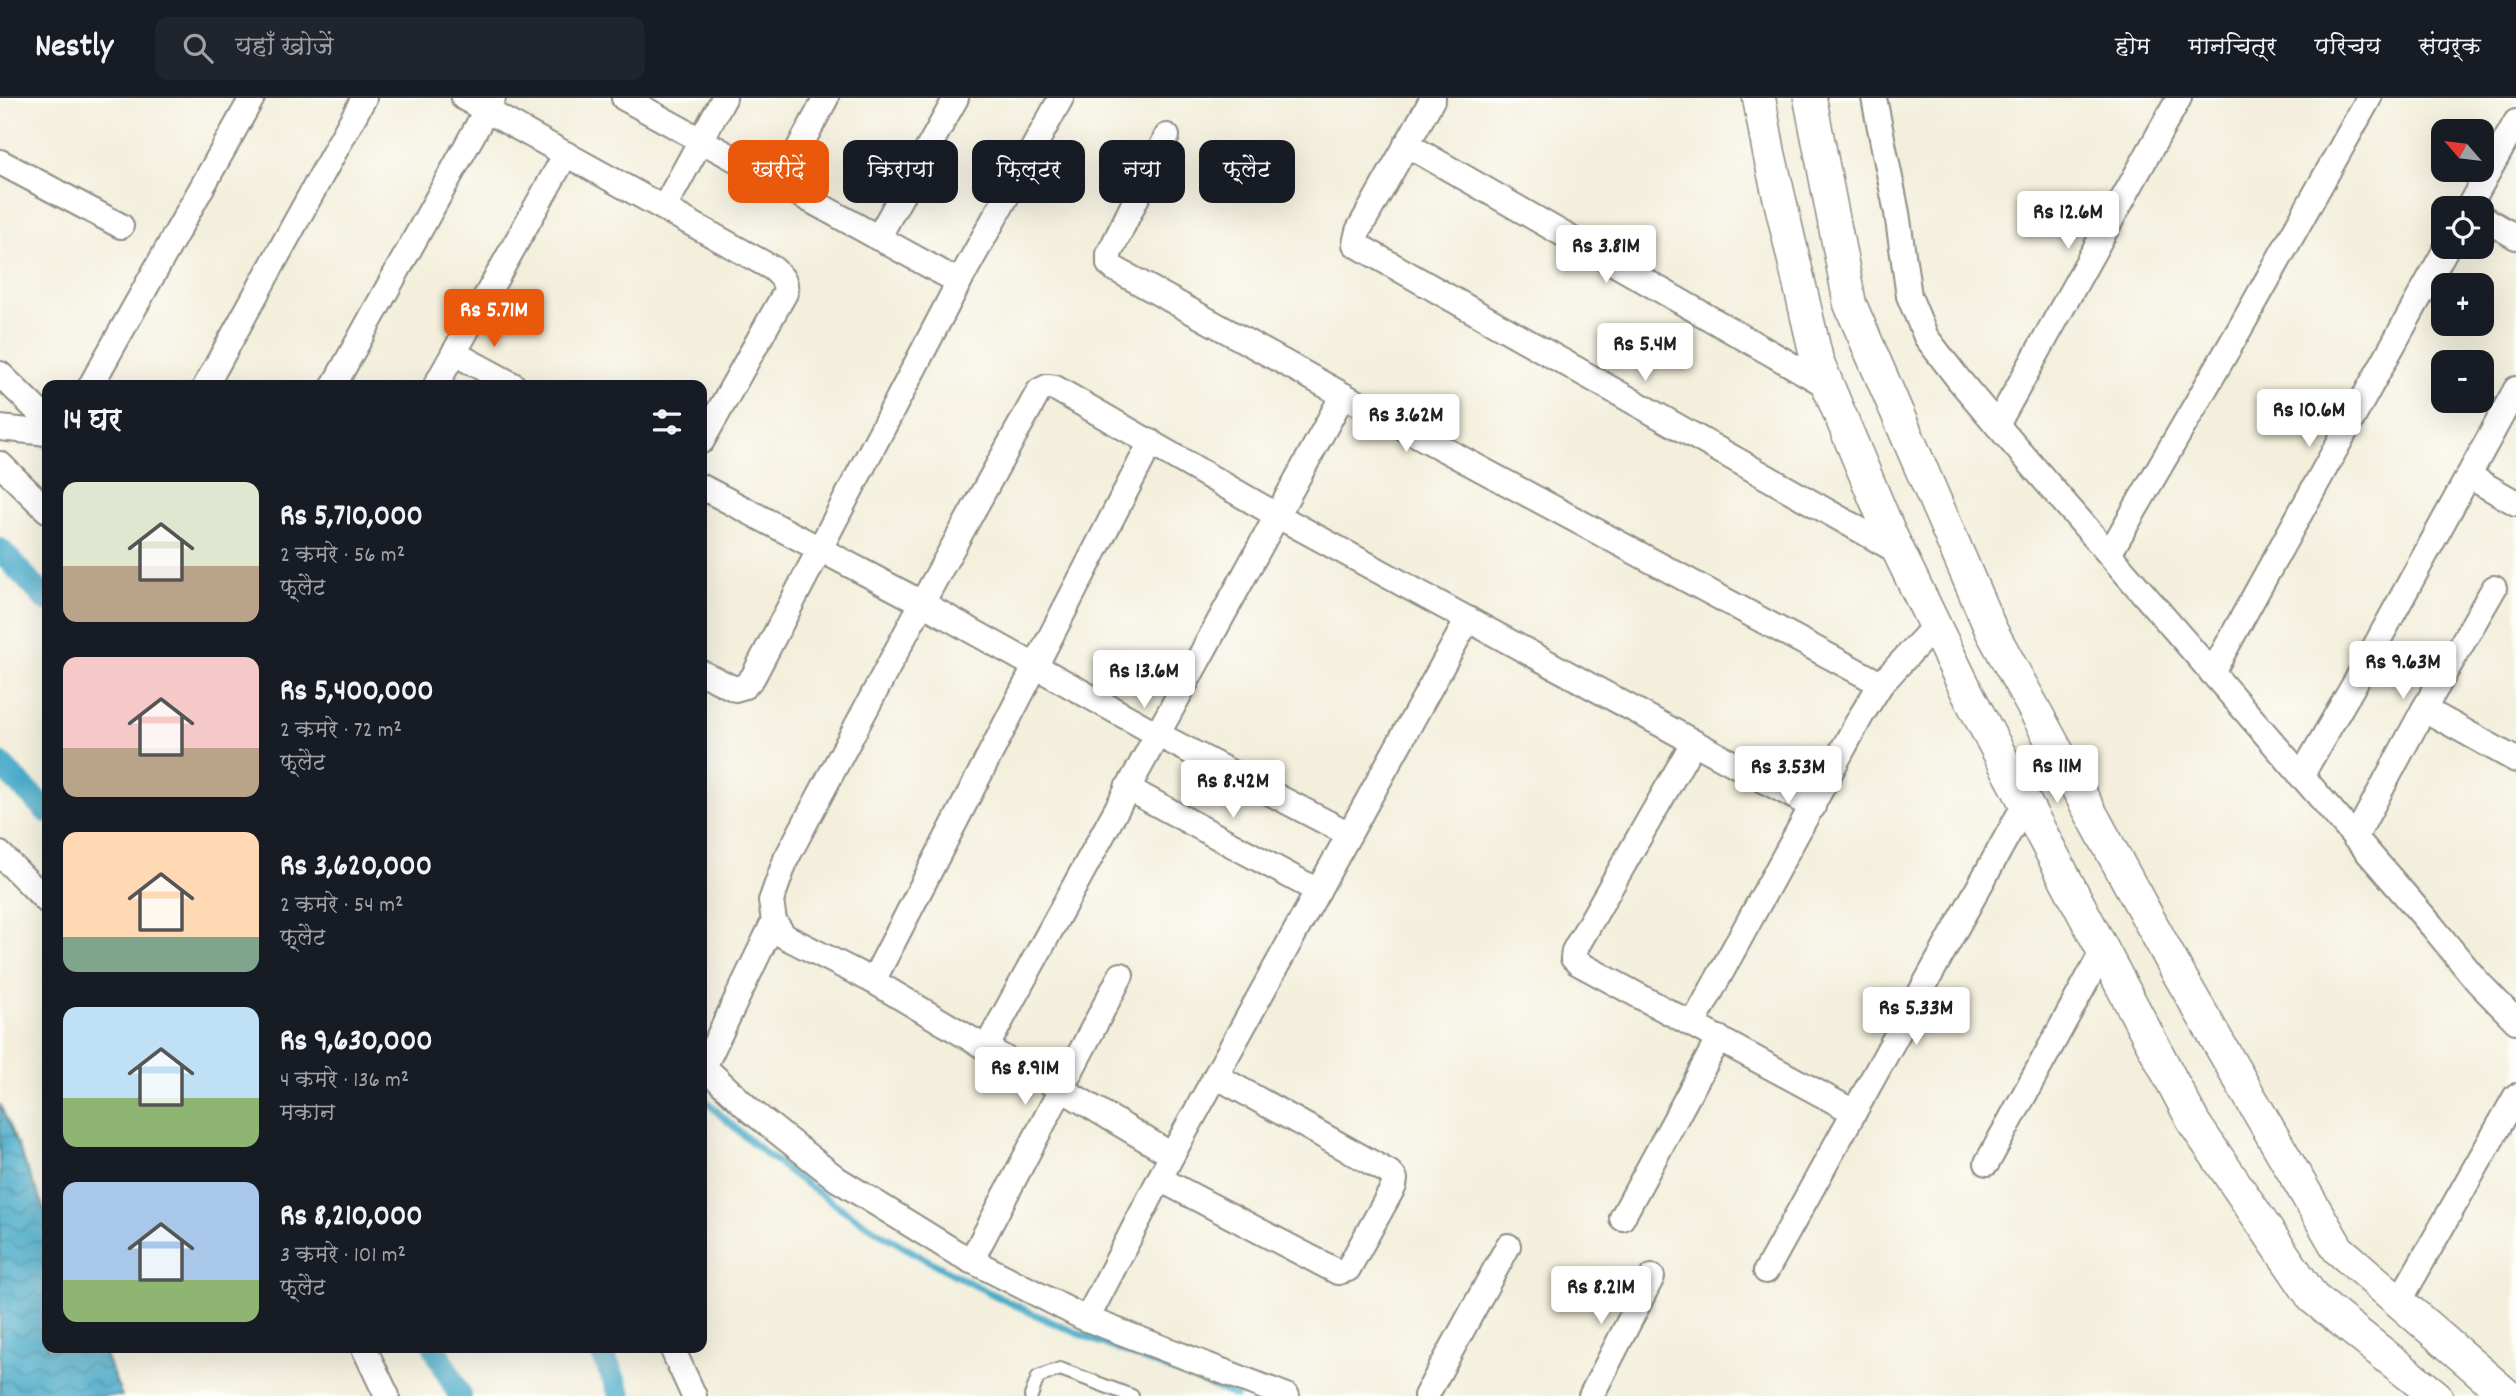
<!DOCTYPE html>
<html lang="hi">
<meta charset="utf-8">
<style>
:root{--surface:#171b24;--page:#20242c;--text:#f1f3f6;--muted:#9ea1a6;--line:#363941;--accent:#ea580c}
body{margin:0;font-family:Dekko,"Playpen Sans Deva",sans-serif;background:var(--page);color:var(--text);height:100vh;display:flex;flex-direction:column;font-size:26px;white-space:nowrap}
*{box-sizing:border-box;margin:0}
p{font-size:23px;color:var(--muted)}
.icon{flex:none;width:38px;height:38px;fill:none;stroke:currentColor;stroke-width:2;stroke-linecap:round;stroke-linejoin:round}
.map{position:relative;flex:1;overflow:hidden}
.drawer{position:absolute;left:42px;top:282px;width:665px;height:973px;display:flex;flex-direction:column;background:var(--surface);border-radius:14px;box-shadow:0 7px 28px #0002}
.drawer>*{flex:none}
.guide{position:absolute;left:728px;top:42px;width:665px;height:63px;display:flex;gap:14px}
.needle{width:46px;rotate:298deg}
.tools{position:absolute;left:2431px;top:21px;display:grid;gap:14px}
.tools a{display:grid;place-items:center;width:63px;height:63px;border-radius:14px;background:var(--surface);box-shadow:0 7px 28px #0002;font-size:35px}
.price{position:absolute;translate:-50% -60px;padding:0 16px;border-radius:7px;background:#fff;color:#222;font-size:23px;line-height:46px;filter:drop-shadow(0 2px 4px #0008)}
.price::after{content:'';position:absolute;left:50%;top:42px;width:21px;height:16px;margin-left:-10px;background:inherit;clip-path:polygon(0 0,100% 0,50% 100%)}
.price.current{background:var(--accent);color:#fff}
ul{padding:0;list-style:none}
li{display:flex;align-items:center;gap:21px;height:175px;padding:0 21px}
li span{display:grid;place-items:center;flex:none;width:196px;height:140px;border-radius:14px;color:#555}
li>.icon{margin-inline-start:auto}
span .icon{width:84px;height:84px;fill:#fffc;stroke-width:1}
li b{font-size:30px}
h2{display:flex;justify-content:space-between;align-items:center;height:84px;padding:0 21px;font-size:30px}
.chip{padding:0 24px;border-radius:14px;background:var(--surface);box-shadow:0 7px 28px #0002;font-size:24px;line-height:63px}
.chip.current{background:var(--accent);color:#fff}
header{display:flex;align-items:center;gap:42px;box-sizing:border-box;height:98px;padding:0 35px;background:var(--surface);border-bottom:2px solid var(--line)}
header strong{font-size:33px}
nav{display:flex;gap:38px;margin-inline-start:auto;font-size:24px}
.search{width:490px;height:63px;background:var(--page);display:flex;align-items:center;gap:18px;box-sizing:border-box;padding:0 24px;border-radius:14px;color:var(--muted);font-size:26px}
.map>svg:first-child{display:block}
.water{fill:url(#water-waves);stroke:#3a6b7a;stroke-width:2}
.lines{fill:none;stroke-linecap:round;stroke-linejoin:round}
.stream{stroke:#4aabc9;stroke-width:7}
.canal{stroke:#4aabc9;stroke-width:24}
.service-casing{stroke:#8f8d84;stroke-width:16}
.minor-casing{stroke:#8f8d84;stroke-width:28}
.tertiary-casing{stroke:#8f8d84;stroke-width:35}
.service{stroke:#fff;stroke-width:12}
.minor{stroke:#fff;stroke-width:24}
.tertiary{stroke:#fff;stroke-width:32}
</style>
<header>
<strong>Nestly</strong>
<div class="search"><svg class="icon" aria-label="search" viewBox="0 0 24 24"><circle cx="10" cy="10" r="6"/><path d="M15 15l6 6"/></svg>यहाँ खोजें</div>
<nav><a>होम</a><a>मानचित्र</a><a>परिचय</a><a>संपर्क</a></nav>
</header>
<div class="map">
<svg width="2516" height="1298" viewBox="0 0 2516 1298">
<defs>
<pattern id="water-waves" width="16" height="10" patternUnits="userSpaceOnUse" patternTransform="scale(1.75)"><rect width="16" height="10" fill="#4aabc9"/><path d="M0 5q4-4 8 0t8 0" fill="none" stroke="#3e8ba3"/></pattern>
</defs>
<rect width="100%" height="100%" fill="#fdfcf7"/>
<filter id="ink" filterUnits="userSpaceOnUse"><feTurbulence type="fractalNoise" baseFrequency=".0143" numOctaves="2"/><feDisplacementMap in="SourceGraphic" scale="14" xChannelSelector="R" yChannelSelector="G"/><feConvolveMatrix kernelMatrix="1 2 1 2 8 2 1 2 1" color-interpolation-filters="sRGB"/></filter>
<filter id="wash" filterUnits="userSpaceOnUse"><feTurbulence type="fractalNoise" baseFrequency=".00686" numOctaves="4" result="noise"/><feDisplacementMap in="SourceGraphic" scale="28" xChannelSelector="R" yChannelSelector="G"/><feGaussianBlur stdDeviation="1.57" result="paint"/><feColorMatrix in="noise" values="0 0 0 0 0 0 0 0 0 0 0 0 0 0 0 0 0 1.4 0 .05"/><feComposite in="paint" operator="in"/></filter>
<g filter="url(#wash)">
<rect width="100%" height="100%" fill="#f3efdc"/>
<!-- water -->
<path class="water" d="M0 1006 47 1118V1250H102L122 1298H0Z"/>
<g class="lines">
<!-- stream -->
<g class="stream">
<path d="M47 347V348"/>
<path d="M702 999C798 1095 926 1167 1049 1223 1111 1250 1175 1273 1237 1298"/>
</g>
<!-- canal -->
<g class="canal">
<path d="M0 452 47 502"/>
<path d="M0 666 47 713"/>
<path d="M435 1250 460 1298"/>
<path d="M600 1250 621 1298"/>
</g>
</g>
</g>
<g filter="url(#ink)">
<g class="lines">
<!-- service casing -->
<g class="service-casing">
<path id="service" d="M1031 1298 1038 1279 1060 1271 1132 1298"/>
</g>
<!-- minor casing -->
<g class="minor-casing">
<g id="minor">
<path d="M464 0 772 170C781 178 787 183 785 195L702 343"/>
<path d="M624 0 959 184"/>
<path d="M1433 0 1358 133 1355 146 1899 454"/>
<path d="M1874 0 1897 115 1909 198 1926 239 1959 282 1997 327 2432 828 2477 883 2516 923"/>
<path d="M1167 38 1109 156V166L1115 171 1343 297 1881 586"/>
<path d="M1406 46 1828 288"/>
<path d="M0 64 121 128"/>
<path d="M780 85 826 0"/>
<path d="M664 110 724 0"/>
<path d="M2468 110 2516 24"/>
<path d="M2482 119 2516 139"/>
<path d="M878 140 956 0"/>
<path d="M454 255 513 287"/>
<path d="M0 276 47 322"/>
<path d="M91 287 252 0"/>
<path d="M206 287 364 0"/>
<path d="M334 287 493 0"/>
<path d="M436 287 566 56"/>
<path d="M1997 327 2179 0"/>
<path d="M0 330 47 335"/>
<path d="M0 366 47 412"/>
<path d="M2469 378 2516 405"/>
<path d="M702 389 922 505 1157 636 1349 736"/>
<path d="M2109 456 2242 227 2369 0"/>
<path d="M702 575 735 591 745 588 753 579 959 184 1061 0"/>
<path d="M2212 575 2447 149"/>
<path d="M2424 611 2516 662"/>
<path d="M1693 645 1574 853 1573 860 1578 865 1854 1014"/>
<path d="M2301 678 2355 585 2516 291"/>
<path d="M1127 690 1318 793"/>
<path d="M2355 740 2424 611 2494 490"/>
<path d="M0 756 47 803"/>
<path d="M873 883 1151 344"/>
<path d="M1693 926 1861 618 1881 586 1935 528"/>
<path d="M986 950 1343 297"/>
<path d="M702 967 750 1012 837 1081 955 1154 1082 1219 1287 1298"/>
<path d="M704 969 774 823"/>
<path d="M1172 1057 1060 990 986 950 873 883 784 838 774 823 771 803 786 761 922 505 1039 293 1047 289 1055 290 1278 418 1813 709"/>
<path d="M1987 1065 2104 851"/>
<path d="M1160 1081 1338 1174 1348 1171 1394 1088 1395 1081 1390 1075 1216 978"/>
<path d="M1622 1120 1719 940"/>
<path d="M971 1163 1121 877"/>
<path d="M1766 1173 2026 704"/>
<path d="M2399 1204 2516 998"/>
<path d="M1087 1221 1172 1057 1468 521"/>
<path d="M364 1250 387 1298"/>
<path d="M672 1250 694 1298"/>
<path d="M1426 1298 1508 1148"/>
<path d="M1591 1298 1652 1179"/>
</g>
</g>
<!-- tertiary casing -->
<g class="tertiary-casing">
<g id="tertiary">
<path d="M1759 0 1769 55 1817 262 1891 438 1970 600 2194 1025 2313 1200 2436 1298"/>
<path d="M1810 0 1850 206 1991 532 2177 873 2338 1151 2508 1298"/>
</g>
</g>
<!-- service -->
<use href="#service" class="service"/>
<!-- minor -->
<use href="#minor" class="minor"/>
<!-- tertiary -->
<use href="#tertiary" class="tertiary"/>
</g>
</g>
</svg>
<div class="tools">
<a><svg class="needle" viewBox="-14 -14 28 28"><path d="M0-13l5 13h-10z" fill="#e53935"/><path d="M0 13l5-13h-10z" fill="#9ea1a6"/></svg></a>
<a><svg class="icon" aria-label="locate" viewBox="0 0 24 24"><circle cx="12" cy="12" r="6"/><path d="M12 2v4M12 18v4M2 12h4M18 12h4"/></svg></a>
<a>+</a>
<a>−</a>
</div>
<b class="price" style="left:2068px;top:153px">Rs 12.6M</b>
<b class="price" style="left:1606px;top:187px">Rs 3.81M</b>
<b class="price current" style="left:494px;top:251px">Rs 5.71M</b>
<b class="price" style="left:1645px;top:285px">Rs 5.4M</b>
<b class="price" style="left:2309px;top:351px">Rs 10.6M</b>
<b class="price" style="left:1406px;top:356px">Rs 3.62M</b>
<b class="price" style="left:2403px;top:603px">Rs 9.63M</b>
<b class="price" style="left:1144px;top:612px">Rs 13.6M</b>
<b class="price" style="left:2057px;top:707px">Rs 11M</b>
<b class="price" style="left:1788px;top:708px">Rs 3.53M</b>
<b class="price" style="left:1233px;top:722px">Rs 8.42M</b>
<b class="price" style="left:1916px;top:949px">Rs 5.33M</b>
<b class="price" style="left:1025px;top:1009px">Rs 8.91M</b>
<b class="price" style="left:1601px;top:1228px">Rs 8.21M</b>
<div class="guide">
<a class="chip current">खरीदें</a>
<a class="chip">किराया</a>
<a class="chip">फ़िल्टर</a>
<a class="chip">नया</a>
<a class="chip">फ़्लैट</a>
</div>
<section class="drawer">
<h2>14 घर<svg class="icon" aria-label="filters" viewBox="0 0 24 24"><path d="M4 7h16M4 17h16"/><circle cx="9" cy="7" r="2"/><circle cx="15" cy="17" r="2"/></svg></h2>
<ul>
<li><span style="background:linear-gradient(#dfe7d0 60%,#b9a48a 0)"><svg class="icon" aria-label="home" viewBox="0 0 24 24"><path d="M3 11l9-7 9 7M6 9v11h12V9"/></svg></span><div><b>Rs 5,710,000</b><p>2 कमरे · 56 m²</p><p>फ़्लैट</p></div></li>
<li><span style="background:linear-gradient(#f6c9c9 65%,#b9a48a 0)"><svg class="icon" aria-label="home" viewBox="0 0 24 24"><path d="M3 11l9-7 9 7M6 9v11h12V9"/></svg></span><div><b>Rs 5,400,000</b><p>2 कमरे · 72 m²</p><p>फ़्लैट</p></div></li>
<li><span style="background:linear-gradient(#ffd9b3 75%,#7fa58c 0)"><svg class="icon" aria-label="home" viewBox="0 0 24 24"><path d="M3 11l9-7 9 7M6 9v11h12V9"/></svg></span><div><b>Rs 3,620,000</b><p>2 कमरे · 54 m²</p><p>फ़्लैट</p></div></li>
<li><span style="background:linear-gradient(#bfe0f5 65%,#8fb573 0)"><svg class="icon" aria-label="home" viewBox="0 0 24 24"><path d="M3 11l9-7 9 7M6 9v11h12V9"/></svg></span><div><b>Rs 9,630,000</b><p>4 कमरे · 136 m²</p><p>मकान</p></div></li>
<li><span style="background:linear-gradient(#a9c7e8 70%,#8fb573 0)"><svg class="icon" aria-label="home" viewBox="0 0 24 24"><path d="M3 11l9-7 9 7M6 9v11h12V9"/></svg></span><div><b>Rs 8,210,000</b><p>3 कमरे · 101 m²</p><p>फ़्लैट</p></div></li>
</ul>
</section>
</div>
